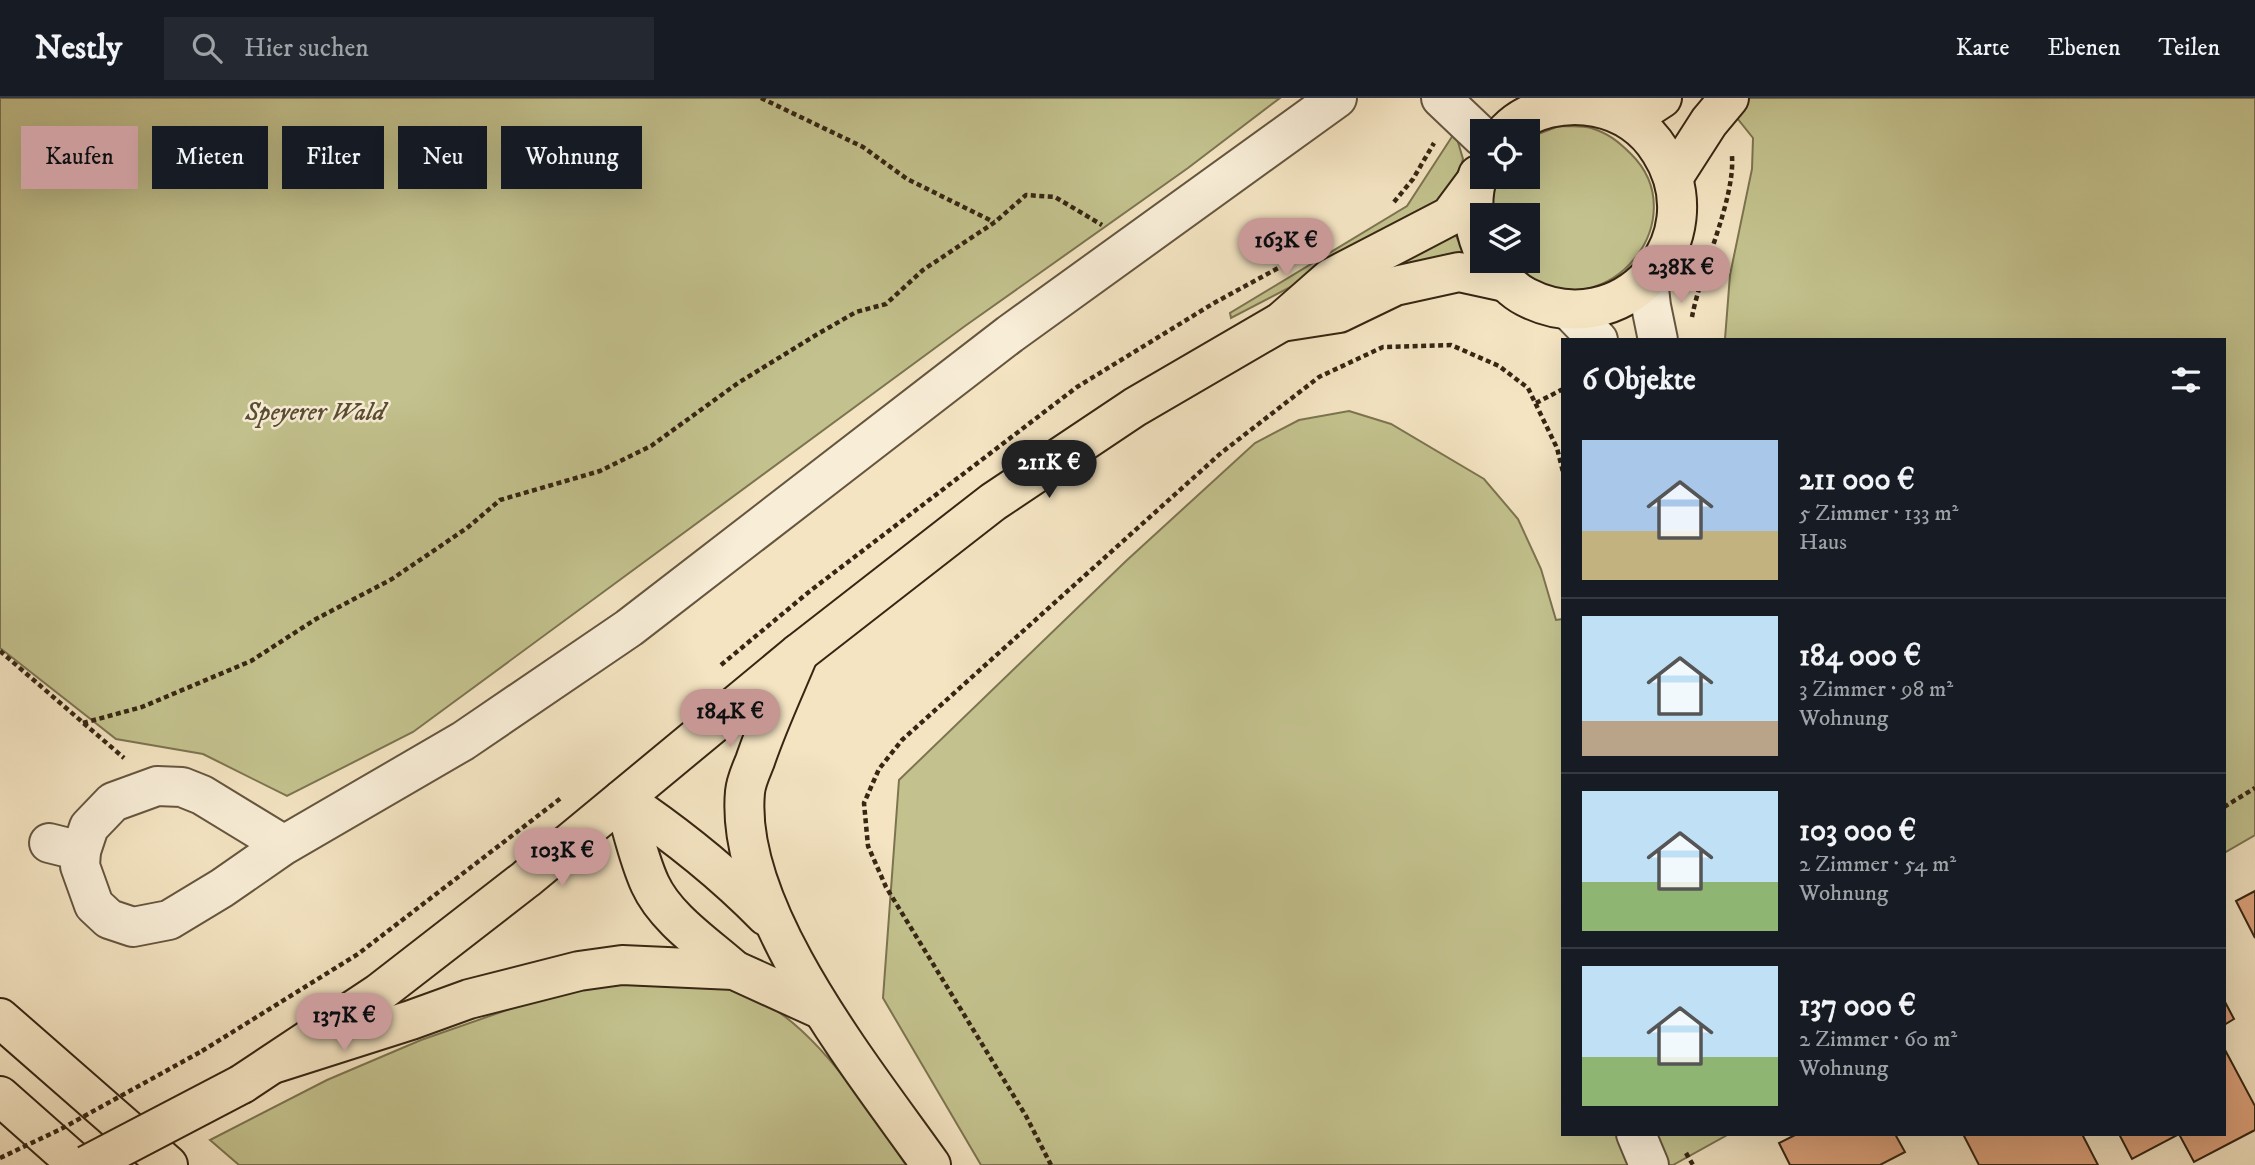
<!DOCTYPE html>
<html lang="de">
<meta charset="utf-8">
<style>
:root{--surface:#171b24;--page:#242831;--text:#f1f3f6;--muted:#9ea1a6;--line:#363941;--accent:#c59692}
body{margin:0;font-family:"IM FELL DW Pica",serif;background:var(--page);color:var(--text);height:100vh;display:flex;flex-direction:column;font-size:26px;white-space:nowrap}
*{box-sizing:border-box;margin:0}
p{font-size:23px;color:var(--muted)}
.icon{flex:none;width:38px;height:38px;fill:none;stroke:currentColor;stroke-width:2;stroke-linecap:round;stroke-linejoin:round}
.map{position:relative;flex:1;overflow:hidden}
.drawer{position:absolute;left:1561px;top:240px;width:665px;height:798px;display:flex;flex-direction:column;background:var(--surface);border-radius:0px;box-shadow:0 7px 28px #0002}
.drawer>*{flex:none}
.hud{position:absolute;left:21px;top:28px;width:665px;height:63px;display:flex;gap:14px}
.buttons{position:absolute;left:1470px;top:21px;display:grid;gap:14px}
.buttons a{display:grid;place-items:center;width:70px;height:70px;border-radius:0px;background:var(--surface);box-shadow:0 7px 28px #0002;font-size:35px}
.price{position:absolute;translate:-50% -60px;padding:0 16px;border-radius:24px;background:var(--accent);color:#111;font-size:23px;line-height:46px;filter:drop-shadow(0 2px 4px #0008)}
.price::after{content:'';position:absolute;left:50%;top:42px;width:21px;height:16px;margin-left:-10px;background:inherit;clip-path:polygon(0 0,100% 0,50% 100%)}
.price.current{background:#222;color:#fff}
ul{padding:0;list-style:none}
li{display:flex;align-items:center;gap:21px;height:175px;padding:0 21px}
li+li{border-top:2px solid var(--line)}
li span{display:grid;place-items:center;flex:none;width:196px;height:140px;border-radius:0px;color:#555}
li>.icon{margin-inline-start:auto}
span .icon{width:84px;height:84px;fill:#fffc;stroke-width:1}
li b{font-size:30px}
h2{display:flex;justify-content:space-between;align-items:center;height:84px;padding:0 21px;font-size:30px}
.tag{padding:0 24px;border-radius:0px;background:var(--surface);box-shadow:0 7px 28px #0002;font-size:24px;line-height:63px}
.tag.current{background:var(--accent);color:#111}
header{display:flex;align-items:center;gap:42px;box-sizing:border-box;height:98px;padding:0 35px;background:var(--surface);border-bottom:2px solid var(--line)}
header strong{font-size:33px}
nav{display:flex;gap:38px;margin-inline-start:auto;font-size:24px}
.search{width:490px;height:63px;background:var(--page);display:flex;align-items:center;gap:18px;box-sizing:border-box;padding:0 24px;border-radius:0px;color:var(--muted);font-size:26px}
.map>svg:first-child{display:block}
.green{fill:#c3c28e;stroke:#7c7450;stroke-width:2}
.building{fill:#dea37c;stroke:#362613;stroke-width:2}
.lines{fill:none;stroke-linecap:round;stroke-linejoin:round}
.minor-casing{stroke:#66563f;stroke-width:42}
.major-casing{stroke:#362613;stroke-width:42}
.highway-casing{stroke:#362613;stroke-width:42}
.path{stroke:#362613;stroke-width:4.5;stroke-dasharray:5 3.5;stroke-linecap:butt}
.minor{stroke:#f8edd7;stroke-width:38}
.major{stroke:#f4e4c2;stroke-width:38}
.highway{stroke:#f4e4c2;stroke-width:38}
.major-bridge-casing{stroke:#362613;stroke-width:42;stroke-linecap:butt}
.path-bridge{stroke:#362613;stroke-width:4.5;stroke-dasharray:5 3.5;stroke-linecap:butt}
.major-bridge{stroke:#f4e4c2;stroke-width:38}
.labels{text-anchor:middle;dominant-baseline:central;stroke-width:5;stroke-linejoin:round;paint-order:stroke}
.park-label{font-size:26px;font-style:italic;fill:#594d32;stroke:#f8edd7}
</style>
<header>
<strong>Nestly</strong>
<div class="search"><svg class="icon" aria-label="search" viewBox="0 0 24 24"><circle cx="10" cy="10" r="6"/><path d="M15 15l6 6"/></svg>Hier suchen</div>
<nav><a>Karte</a><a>Ebenen</a><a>Teilen</a></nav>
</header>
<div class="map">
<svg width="2255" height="1067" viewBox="0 0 2255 1067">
<rect width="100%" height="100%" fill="#f4e4c2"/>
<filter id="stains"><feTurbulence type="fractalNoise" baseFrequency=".00286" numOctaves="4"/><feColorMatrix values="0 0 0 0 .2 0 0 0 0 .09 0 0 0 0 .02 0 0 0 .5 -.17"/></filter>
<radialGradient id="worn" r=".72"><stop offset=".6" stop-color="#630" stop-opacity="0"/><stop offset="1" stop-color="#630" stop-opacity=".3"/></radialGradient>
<!-- green -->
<g class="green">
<path d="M0 0H1280L1188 70 965 228 413 634 287 698 203 656 116 641 0 550Z"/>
<path d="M1721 0H2255V737L2224 755V242L1725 241 1730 177 1752 71 1753 40Z"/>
<path d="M1559 28C1569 29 1581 27 1591 30 1608 35 1619 44 1631 56 1696 120 1610 230 1527 180 1519 176 1513 169 1507 163H1528V117H1489L1496 79H1528V40Z"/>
<path d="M1455 34 1463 61 1456 85 1419 122 1231 220 1230 215 1407 108Z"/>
<path d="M1455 135 1465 159 1350 184Z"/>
<path d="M1349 313 1391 326 1484 381 1518 421 1541 471 1556 522 1563 521V1036H1729L1673 1067H981L883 900 899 682 1126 463 1255 345 1299 322Z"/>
<path d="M644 880C671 883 699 883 725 889 803 905 864 1006 906 1067H239L210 1042 327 982 421 942 570 890Z"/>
</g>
<!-- building -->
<g class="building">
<path d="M2255 793V840L2236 803Z"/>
<path d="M2224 902 2234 921 2224 927Z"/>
<path d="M2224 950 2255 1008V1032L2194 1064 2179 1036 2132 1061 2119 1036H2224Z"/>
<path d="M1797 1036H1895L1905 1054 1880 1067H1790L1779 1045Z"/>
<path d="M1963 1036H2082L2098 1067H1979Z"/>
</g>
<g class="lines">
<!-- minor casing -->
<g class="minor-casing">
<g id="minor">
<path d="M1441 0 1482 39"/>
<path d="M1648 182 1651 208 1658 242"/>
<path d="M1569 212 1598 242"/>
<path d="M49 745 81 753"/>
<path d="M284 747 202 697 182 689 157 688 113 704 89 729 81 753 80 768 94 807 109 821 133 829 169 822 222 790 284 747 463 643 629 530 1010 236 1337 0"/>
<path d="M1636 1036 1649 1067"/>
</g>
</g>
<!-- major casing -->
<g class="major-casing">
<g id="major">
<path d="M1630 21 1662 0"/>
<path d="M1478 77C1470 101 1473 128 1482 150"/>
<path d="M1673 80 1709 24 1729 0"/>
<path d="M1488 163C1499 176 1510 191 1526 199 1621 248 1717 142 1660 53 1646 30 1623 14 1596 9 1566 3 1529 10 1507 33"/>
<path d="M1281 224 1339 215 1395 188 1459 174 1505 184"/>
<path d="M242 986 379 895 526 781 799 555 993 404 1135 309 1281 224 1331 180 1450 118 1476 83"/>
</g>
</g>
<!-- highway casing -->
<g class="highway-casing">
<g id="highway">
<path d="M799 555C784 591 767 627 755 663 751 673 746 683 745 694 734 813 864 972 931 1067"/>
<path d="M623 701C632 729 638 760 650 786 666 821 706 847 734 872"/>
<path d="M623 701C675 736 723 774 766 818"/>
<path d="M0 920 168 1067"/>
<path d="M276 965 411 922 469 901 579 873 622 867 734 872 822 912"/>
<path d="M0 998 78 1067"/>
</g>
</g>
<!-- path -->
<g class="path">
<path d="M761 0 863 49 907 81 994 124"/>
<path d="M1394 104 1413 81 1434 45"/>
<path d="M1692 219C1701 171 1735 102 1732 58"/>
<path d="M1536 305 1563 291"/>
<path d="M0 553 124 660"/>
<path d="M721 567 810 493 1077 289 1214 205 1293 162"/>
<path d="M83 625 142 609 251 563 316 521 392 481 467 430 500 402 600 373 651 348 738 285 816 237 856 214 886 206 923 172 995 124 1026 97 1055 99 1102 127"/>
<path d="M2224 709 2255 690"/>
<path d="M202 953 358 856 561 700"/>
<path d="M1686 1055 1693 1067"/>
<path d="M1051 1067 1026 1018 886 789 868 748 864 705 879 671 902 642 1221 355 1319 279 1383 249 1451 247 1499 268 1528 290 1557 350 1563 374"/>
</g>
<!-- minor -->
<use href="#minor" class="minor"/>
<!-- major -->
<use href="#major" class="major"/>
<!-- highway -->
<use href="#highway" class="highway"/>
<!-- major-bridge casing -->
<g class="major-bridge-casing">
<path id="major-bridge" d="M87 1067 242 986"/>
</g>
<!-- path-bridge -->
<path class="path-bridge" d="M0 1060 61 1031 202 953"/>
<!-- major-bridge -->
<use href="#major-bridge" class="major-bridge"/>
</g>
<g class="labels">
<!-- park labels -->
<g class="park-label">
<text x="315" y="314">Speyerer Wald</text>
</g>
</g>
<rect width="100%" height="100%" filter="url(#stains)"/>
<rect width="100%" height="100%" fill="url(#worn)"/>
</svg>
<div class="buttons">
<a><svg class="icon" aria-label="locate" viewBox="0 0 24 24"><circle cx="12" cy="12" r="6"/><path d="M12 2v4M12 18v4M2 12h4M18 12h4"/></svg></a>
<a><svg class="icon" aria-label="layers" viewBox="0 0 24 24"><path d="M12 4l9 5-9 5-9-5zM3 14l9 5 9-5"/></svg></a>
</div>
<b class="price" style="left:1286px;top:180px">163K €</b>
<b class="price" style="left:1681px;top:207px">238K €</b>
<b class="price current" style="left:1049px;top:402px">211K €</b>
<b class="price" style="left:730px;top:651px">184K €</b>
<b class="price" style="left:562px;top:790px">103K €</b>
<b class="price" style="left:344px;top:955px">137K €</b>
<div class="hud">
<a class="tag current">Kaufen</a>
<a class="tag">Mieten</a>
<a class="tag">Filter</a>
<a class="tag">Neu</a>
<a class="tag">Wohnung</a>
</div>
<section class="drawer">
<h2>6 Objekte<svg class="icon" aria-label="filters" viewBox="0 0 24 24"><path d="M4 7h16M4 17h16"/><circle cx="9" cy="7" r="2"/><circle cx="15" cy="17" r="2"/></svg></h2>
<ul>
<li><span style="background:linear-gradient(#a9c7e8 65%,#c2b280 0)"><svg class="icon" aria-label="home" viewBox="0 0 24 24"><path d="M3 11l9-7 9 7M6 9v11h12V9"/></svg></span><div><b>211 000 €</b><p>5 Zimmer · 133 m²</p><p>Haus</p></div></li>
<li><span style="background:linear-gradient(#bfe0f5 75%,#b9a48a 0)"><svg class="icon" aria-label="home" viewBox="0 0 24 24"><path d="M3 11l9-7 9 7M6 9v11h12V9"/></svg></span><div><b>184 000 €</b><p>3 Zimmer · 98 m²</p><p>Wohnung</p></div></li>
<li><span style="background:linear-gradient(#bfe0f5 65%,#8fb573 0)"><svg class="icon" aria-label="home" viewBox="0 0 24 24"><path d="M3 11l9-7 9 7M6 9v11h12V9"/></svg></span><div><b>103 000 €</b><p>2 Zimmer · 54 m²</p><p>Wohnung</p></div></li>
<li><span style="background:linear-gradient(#bfe0f5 65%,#8fb573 0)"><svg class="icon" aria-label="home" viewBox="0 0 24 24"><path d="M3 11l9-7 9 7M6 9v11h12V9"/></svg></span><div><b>137 000 €</b><p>2 Zimmer · 60 m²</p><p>Wohnung</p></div></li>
</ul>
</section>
</div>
